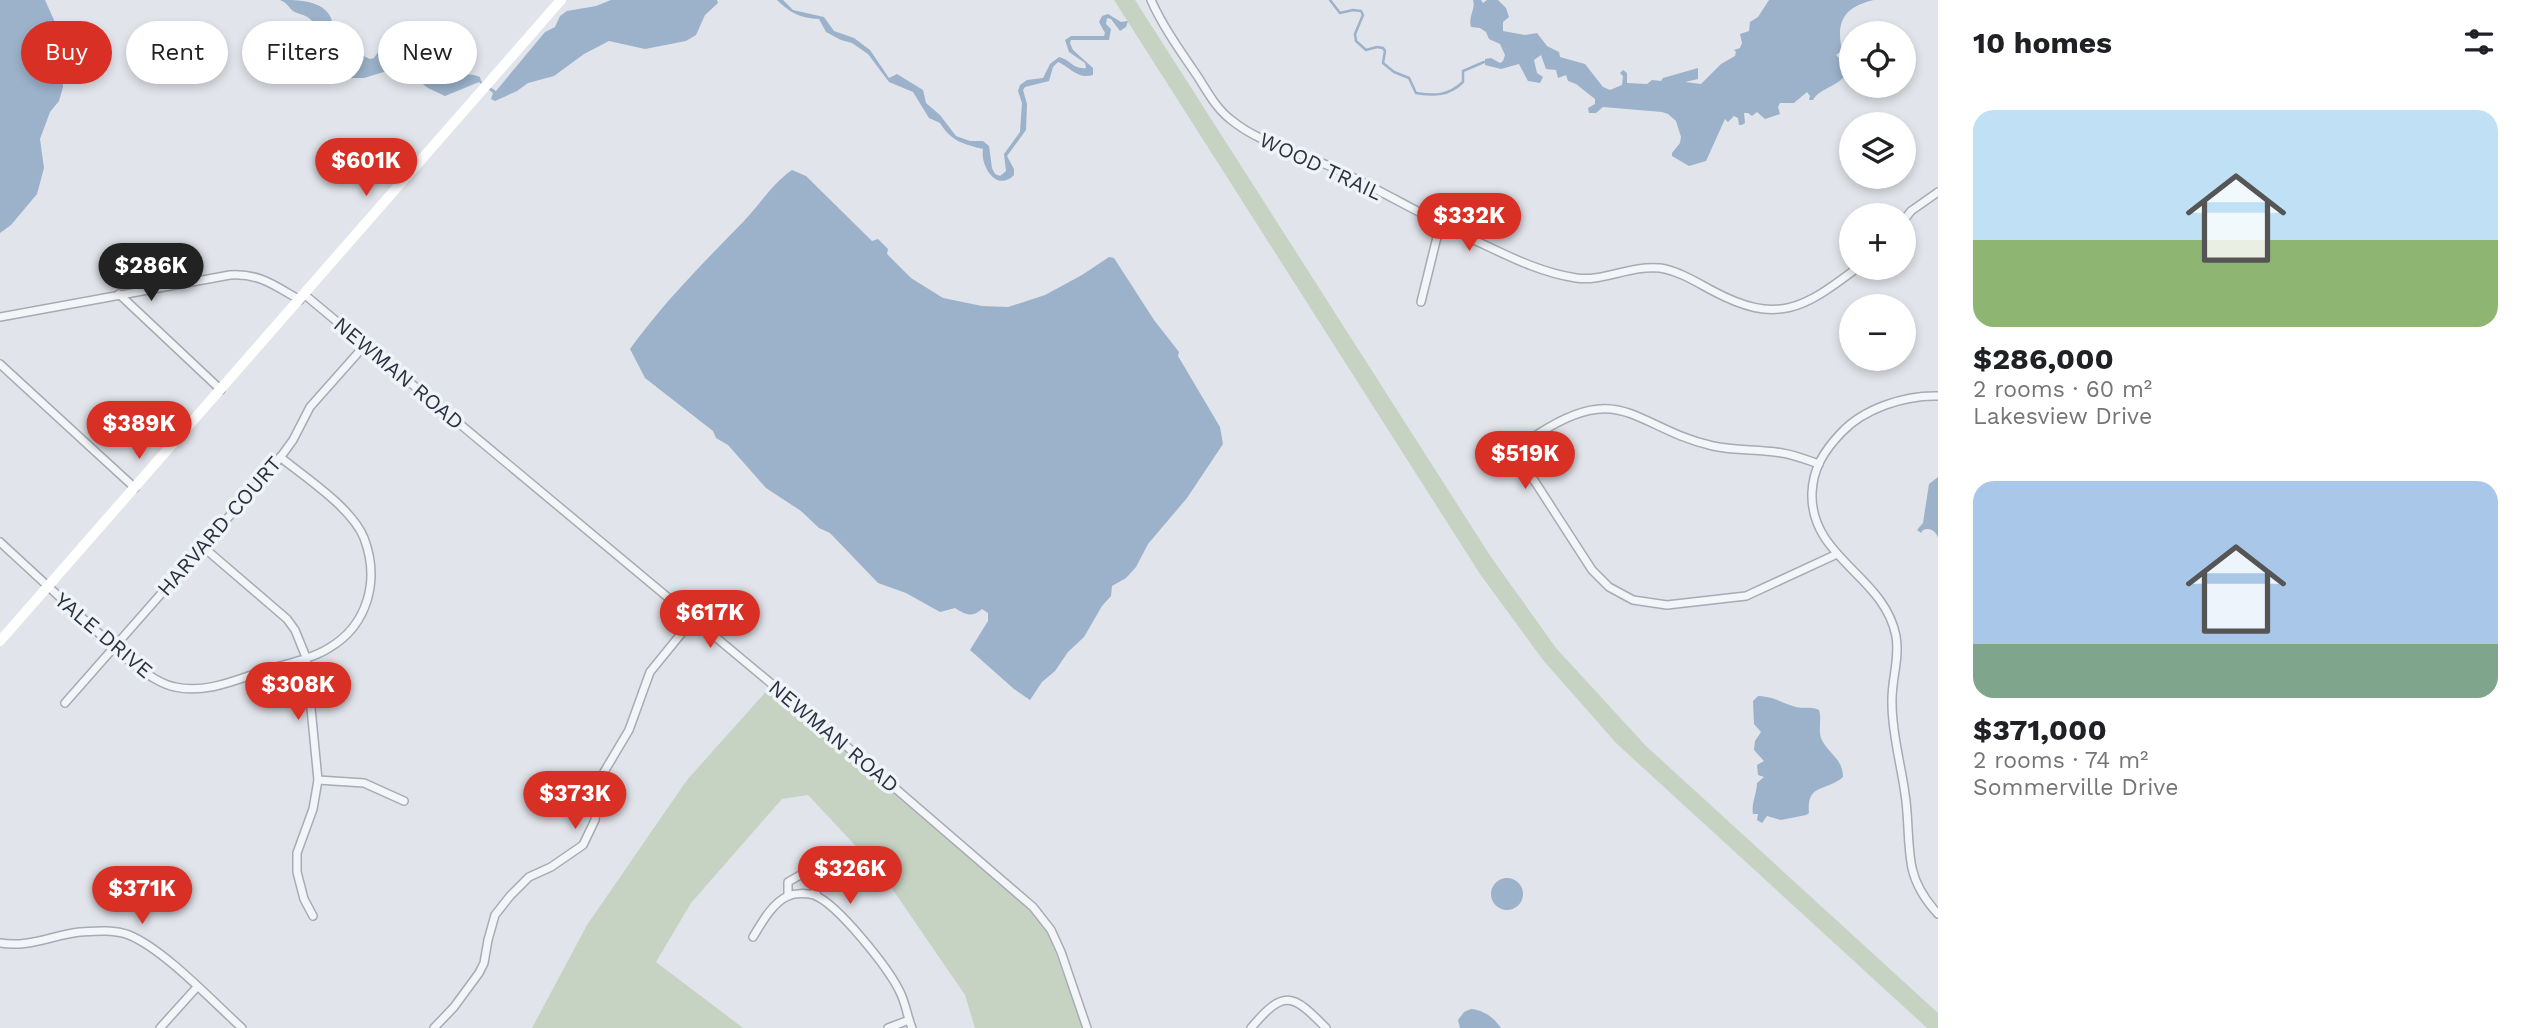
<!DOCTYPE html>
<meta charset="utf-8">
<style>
:root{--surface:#fff;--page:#f6f6f6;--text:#202124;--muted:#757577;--accent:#d93025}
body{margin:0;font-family:"Work Sans",sans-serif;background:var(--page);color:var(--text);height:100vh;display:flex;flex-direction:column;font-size:26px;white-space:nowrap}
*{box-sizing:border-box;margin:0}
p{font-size:23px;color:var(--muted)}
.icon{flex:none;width:38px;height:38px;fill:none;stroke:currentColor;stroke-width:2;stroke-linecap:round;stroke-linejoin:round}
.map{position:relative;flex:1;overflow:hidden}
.side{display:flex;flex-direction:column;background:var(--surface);width:595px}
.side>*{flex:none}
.hud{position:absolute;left:21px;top:21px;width:665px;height:63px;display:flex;gap:14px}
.fabs{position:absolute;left:1839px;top:21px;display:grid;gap:14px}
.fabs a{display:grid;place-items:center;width:77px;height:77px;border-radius:50%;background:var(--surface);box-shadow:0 4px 10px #0003;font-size:35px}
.price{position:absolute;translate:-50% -60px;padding:0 16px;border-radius:24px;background:var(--accent);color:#fff;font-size:23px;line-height:46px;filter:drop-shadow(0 2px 4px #0008)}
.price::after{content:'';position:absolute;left:50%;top:42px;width:21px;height:16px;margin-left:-10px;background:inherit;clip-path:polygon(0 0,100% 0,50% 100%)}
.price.selected{background:#222;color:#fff}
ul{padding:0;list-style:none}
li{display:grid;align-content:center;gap:14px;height:371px;padding:0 35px}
li span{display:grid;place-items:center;height:217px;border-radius:21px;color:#555}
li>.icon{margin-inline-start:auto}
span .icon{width:126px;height:126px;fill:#fffc;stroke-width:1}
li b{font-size:30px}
h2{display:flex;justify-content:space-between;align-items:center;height:84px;padding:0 35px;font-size:30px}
.pill{padding:0 24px;border-radius:32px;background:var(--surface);box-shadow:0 4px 10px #0003;font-size:24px;line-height:63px}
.pill.selected{background:var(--accent);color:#fff}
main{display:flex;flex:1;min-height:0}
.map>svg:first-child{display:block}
.green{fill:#c6d3c2}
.water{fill:#9bb2ca}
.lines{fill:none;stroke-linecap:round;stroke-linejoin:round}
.stream{stroke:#9bb2ca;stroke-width:2.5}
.street-casing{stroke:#a6abb4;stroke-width:10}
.street{stroke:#f3f5f8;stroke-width:7}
.secondary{stroke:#fff;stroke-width:10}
.labels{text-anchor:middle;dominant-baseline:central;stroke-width:7;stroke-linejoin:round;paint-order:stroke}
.street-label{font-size:21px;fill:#293241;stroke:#f0f3f7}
</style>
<main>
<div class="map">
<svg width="1938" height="1028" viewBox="0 0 1938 1028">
<rect width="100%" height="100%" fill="#e1e4ea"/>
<!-- green -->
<g class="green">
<path d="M1114 0H1135L1491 557 1556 648 1646 746 1938 1013V1028H1927L1616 743 1543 660 1480 574Z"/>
<path d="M770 687 1032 912 1050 937 1083 1028H975L965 995 882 874 808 795 782 799 691 903 656 962 743 1028H532L587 925 687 780Z"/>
</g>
<!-- water -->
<g class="water">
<path d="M0 0H45L62 38 63 87 59 101 50 112 40 139 44 168 37 194 11 225 0 233Z"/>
<path d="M280 0C298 0 323 0 331 18 334 28 334 30 342 37L340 43C349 51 360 54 370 59L374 58 378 52C408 48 410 63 435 72 450 78 465 71 480 77L481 81 496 91 545 32 555 27 560 16 567 11 596 6 611 0H717L718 3 705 15 696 35 686 41 645 49 609 41 584 54 554 76 528 83 517 91 495 101 491 99 493 93 479 82 445 96 428 88 400 67 364 78H351L336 63 329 60C327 46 320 28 309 18 304 14 297 14 293 11 288 7 288 3 280 0Z"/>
<path d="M777 0H783L793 10 824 17 834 31 854 38 870 50 889 78 897 74 923 90 926 103 940 115 956 136 970 141H983L989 146 992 168 995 174 1000 176 1006 171 1004 154 1020 132 1022 103 1018 91 1020 85 1027 80 1043 78 1050 64 1059 57C1069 59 1074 70 1086 68L1085 63 1069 52 1065 40 1071 36H1104L1105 33 1099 22 1102 16 1108 14 1121 22 1128 21 1126 27 1120 31 1111 19 1107 18 1106 24 1111 29 1109 40H1071L1070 43 1073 50 1093 68V75C1078 80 1070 67 1058 62L1053 67 1049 81 1025 87 1023 90 1027 104 1026 130 1007 156 1014 169V175C996 193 980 165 983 149 963 144 951 141 940 123L929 118 913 92 889 82 868 54 852 43 841 40 826 32 819 19C800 18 790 13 777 0Z"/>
<path d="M1473 0H1481L1483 3 1487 0H1498L1506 8 1509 17 1503 22V31L1525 35 1537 33 1547 46 1559 52 1560 57 1585 64 1603 87 1610 90 1622 85 1623 76 1620 73 1623 70 1627 73V83L1647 84 1652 80 1661 81 1663 78 1698 68V79L1685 82 1701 84 1721 64 1735 56 1736 52 1734 50 1740 48 1742 43 1740 34 1749 31 1750 22 1758 17 1769 0H1874C1843 7 1836 22 1842 51L1836 55 1841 60V70L1845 75C1837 87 1820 88 1813 100H1809L1810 96 1807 92 1794 103H1780L1778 107 1780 114 1765 119 1757 112 1752 116 1748 113H1744L1745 123 1742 125H1739L1738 118 1734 116 1728 122 1725 119 1706 161 1689 166 1672 156V153L1680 143 1681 137 1676 121 1668 114 1662 112 1603 107 1596 113H1589L1588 108 1595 104V99L1576 84 1568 81 1566 75 1558 78 1556 70 1546 69 1541 55 1534 60 1537 73 1543 77 1540 83 1528 81 1519 64 1501 69 1485 65V59L1491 58 1500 63 1503 61 1505 55 1500 44 1489 39 1486 32 1480 28 1471 27C1468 16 1476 9 1473 0Z"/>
<path d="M792 170 806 176 872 241 878 239 888 249 887 254 911 278 943 298 982 306 1008 307 1045 295 1082 275 1109 257 1114 258 1154 320 1179 352 1178 356 1220 427 1223 444 1187 498 1148 544 1136 567 1126 578 1112 586 1111 596 1102 606 1084 637 1068 652 1055 671 1042 682 1030 700 1014 689 970 650 988 621V613L982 609C972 618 966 615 955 608L940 612 906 593 878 583 830 533 819 528 801 511 766 488 728 445 716 438 713 431 645 378 630 349C664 302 704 262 744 221 760 204 773 183 792 170Z"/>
<path d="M1938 477V538C1936 531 1930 527 1923 530L1921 533 1917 530 1923 523 1929 484Z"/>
<path d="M1758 696C1776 697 1781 703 1796 707 1805 709 1811 706 1819 710 1822 719 1818 728 1821 738 1827 753 1843 758 1843 777 1826 792 1806 783 1809 813L1806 815 1781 820 1767 816 1762 823 1757 820 1758 814H1753C1751 804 1757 793 1757 783L1764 777 1758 775 1757 765 1764 761 1754 750 1755 741 1761 732 1754 724 1753 701Z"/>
<circle cx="1507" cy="894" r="16"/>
<path d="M1471 1009C1484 1010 1494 1018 1501 1028H1460L1458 1020 1464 1012Z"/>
</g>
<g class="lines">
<!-- stream -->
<path class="stream" d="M1330 0 1340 13 1353 10 1361 11 1363 15 1355 34 1356 41 1366 50 1377 47 1383 48 1385 51 1383 63 1394 72 1409 78 1416 93C1435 96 1448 96 1463 82V71L1484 62"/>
<!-- street casing -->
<g class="street-casing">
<g id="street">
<path d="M1151 0C1163 27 1181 52 1198 77 1207 91 1216 108 1230 119 1261 145 1304 153 1340 171 1389 195 1437 223 1487 246 1516 260 1544 273 1576 278 1603 282 1630 265 1660 268 1679 271 1696 282 1713 291 1777 325 1803 309 1857 268"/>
<path d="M1904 220 1911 211 1938 192"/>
<path d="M119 294 221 390"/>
<path d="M305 295 845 745 1033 907 1051 930 1061 952 1087 1028"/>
<path d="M1421 302 1440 225"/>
<path d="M0 317 230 275C260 273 275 286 300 300"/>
<path d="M0 364 135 488"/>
<path d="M1938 396C1906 395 1864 408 1841 433 1824 451 1813 468 1812 493 1810 558 1884 575 1896 636 1900 660 1891 680 1892 704 1892 734 1901 764 1905 794 1909 818 1907 844 1912 868 1916 886 1926 901 1938 914"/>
<path d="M1819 464C1807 460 1795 455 1782 453 1759 449 1736 451 1713 446 1635 428 1622 379 1538 434 1524 443 1522 456 1528 471L1592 570 1609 587 1633 600 1667 605 1746 596 1837 554"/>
<path d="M0 542 129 661C143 671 159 684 175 687 205 694 236 680 263 671 284 664 310 660 329 648 368 625 380 580 364 538 352 508 305 477 280 457"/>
<path d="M202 546 287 619 295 630 306 657 318 780 313 809 297 853V872L304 899 313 916"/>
<path d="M65 703 277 462 293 440 310 407 365 345"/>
<path d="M318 780 364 783 404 801"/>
<path d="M788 896V882L802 874 811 879 817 896"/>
<path d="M753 937C761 924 772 903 788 896 795 893 806 893 814 895 838 904 889 969 900 992 906 1004 907 1016 912 1028"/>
<path d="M0 943C28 948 53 935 80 932 95 931 114 929 129 935 165 950 212 1001 242 1028"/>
<path d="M160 1028 197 987"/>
<path d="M434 1028 454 1007 479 973 484 963 488 940 495 915 510 896 529 877 551 867 583 845 595 820 599 784 604 772 629 730 650 672 694 618"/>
<path d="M888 1028 909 1020"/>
<path d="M1251 1028C1284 989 1292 993 1326 1028"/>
</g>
</g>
<!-- street -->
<use href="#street" class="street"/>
<!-- secondary -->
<path class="secondary" d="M0 641 561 0"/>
</g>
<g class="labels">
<!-- street labels -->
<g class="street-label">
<text transform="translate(1321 166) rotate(25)">WOOD TRAIL</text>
<text transform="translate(399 373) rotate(40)">NEWMAN ROAD</text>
<text transform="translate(219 526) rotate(-49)">HARVARD COURT</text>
<text transform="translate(104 635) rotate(40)">YALE DRIVE</text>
<text transform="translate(834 736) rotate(40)">NEWMAN ROAD</text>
</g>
</g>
</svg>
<div class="fabs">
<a><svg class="icon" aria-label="locate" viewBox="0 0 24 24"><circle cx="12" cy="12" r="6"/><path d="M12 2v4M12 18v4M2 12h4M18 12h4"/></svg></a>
<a><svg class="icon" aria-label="layers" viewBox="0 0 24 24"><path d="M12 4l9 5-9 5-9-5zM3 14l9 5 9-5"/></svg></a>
<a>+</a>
<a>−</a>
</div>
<b class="price" style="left:366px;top:198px">$601K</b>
<b class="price" style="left:1469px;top:253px">$332K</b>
<b class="price selected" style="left:151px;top:303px">$286K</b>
<b class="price" style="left:139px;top:461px">$389K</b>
<b class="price" style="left:1525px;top:491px">$519K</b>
<b class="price" style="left:710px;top:650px">$617K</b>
<b class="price" style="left:298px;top:722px">$308K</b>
<b class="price" style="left:575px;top:831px">$373K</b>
<b class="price" style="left:850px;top:906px">$326K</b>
<b class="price" style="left:142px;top:926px">$371K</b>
<div class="hud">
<a class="pill selected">Buy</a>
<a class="pill">Rent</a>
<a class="pill">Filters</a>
<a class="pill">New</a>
</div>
</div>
<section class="side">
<h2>10 homes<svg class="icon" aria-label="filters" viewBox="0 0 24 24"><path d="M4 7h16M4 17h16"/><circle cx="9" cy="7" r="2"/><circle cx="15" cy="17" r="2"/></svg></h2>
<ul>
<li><span style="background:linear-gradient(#bfe0f5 60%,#8fb573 0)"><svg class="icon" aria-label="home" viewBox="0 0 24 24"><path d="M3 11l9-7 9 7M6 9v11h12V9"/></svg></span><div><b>$286,000</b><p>2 rooms · 60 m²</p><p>Lakesview Drive</p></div></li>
<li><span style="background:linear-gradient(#a9c7e8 75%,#7fa58c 0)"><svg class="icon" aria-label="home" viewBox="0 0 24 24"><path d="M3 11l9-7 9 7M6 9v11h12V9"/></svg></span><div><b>$371,000</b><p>2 rooms · 74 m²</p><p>Sommerville Drive</p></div></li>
</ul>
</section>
</main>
